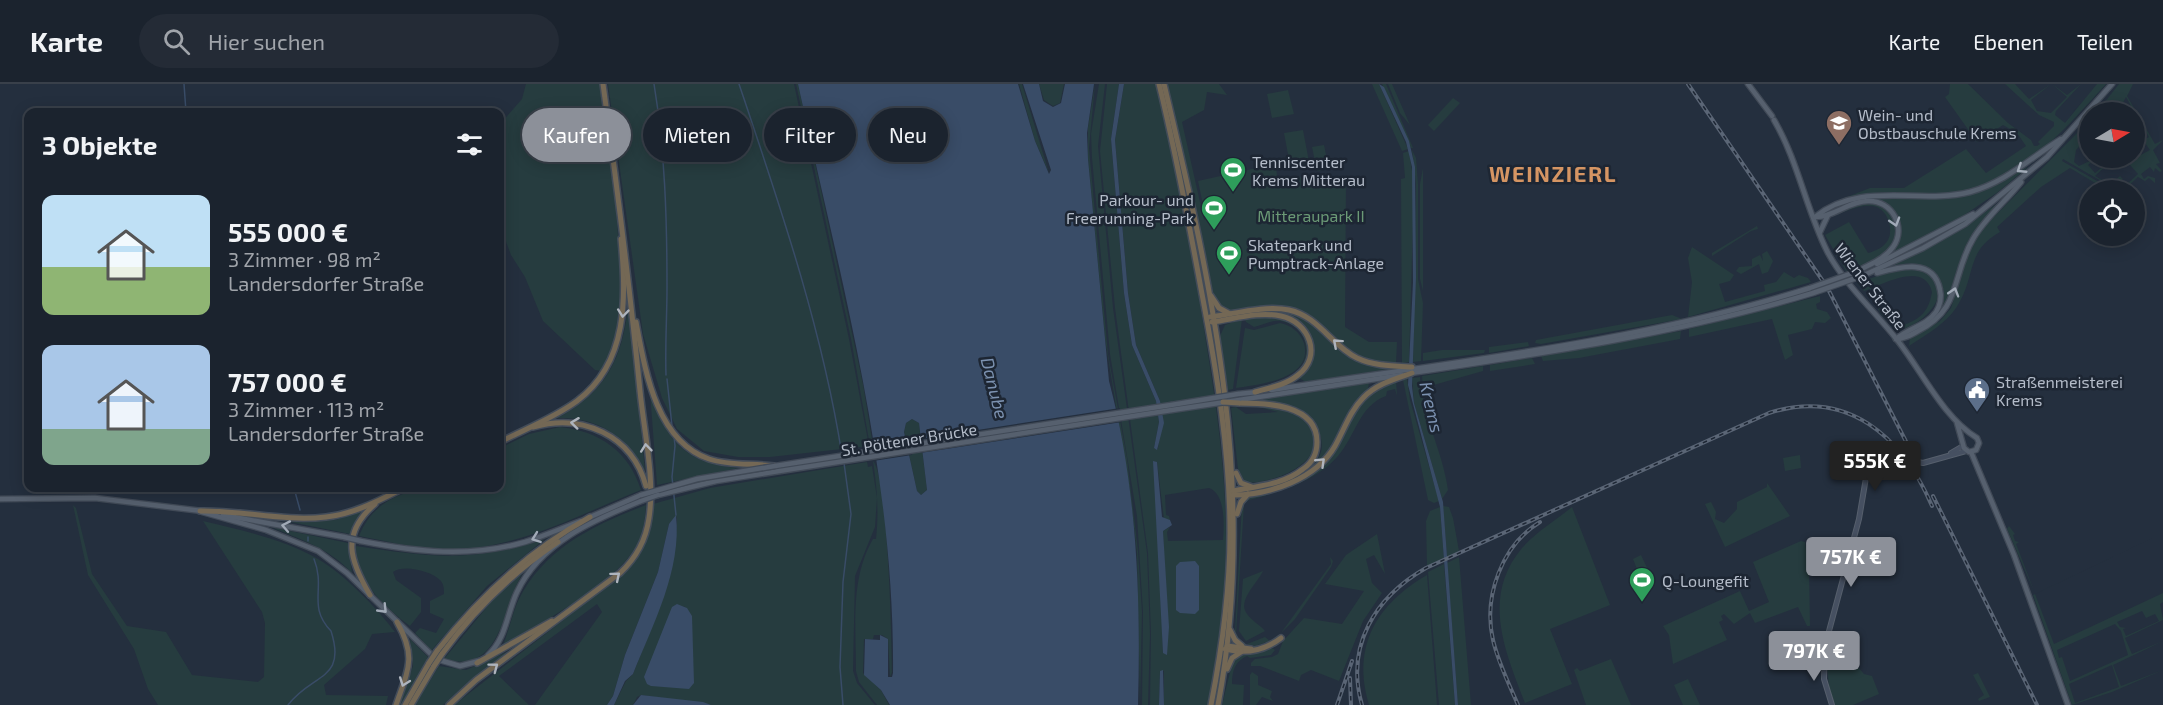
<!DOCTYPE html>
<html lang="de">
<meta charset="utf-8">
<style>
:root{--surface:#1b232e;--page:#242b36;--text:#f1f3f6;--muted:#a0a4aa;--line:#39404a;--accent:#8c9099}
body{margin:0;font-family:"Exo 2",sans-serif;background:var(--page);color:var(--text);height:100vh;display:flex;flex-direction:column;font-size:22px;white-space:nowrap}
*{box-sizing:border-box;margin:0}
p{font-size:20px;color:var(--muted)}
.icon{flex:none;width:33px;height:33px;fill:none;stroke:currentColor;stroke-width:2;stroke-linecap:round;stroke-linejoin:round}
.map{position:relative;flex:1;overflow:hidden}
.drawer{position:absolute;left:24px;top:24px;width:480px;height:384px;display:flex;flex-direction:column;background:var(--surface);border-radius:12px;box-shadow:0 3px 15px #0003,0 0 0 2px var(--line)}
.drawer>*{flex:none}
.top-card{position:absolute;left:522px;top:24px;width:570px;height:54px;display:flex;gap:12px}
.needle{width:39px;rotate:80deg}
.buttons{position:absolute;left:2079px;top:18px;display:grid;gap:12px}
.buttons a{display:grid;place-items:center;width:66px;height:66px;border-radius:50%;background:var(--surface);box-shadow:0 3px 15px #0003,0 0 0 2px var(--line);font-size:30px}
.price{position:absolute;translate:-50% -51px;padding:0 14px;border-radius:6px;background:var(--accent);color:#fff;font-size:20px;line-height:39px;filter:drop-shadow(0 2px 3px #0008)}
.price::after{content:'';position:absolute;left:50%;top:36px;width:18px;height:14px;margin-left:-9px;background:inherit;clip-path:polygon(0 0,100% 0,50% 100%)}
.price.on{background:#222;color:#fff}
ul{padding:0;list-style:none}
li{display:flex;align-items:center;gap:18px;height:150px;padding:0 18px}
li span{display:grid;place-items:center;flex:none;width:168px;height:120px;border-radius:12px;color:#555}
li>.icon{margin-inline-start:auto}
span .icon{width:72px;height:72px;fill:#fffc;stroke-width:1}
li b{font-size:26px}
h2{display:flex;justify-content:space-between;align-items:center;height:72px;padding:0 18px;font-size:26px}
.tag{padding:0 21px;border-radius:27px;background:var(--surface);box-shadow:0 3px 15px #0003,0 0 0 2px var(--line);font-size:21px;line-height:54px}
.tag.on{background:var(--accent);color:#fff}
header{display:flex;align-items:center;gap:36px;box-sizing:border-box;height:84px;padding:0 30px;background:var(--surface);border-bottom:2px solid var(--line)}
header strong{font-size:28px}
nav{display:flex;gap:33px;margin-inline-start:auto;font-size:21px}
.search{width:420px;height:54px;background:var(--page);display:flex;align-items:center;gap:15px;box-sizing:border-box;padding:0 21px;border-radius:33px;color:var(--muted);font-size:22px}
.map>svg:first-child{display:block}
.green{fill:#263c3f;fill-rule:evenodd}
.water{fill:#394c67;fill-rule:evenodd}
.pier{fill:#242f3e}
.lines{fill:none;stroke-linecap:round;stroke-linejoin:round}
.stream{stroke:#394c67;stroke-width:1.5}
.secondary-casing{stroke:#565f6c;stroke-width:6}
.primary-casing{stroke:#414a57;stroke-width:7}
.highway-casing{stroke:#434c59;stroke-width:8}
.secondary{stroke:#465061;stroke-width:4}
.primary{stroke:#56606e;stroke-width:4.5}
.highway{stroke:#746855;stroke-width:5}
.rail-casing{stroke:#5a6575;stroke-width:4}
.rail{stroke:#1d2633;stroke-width:1.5;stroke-dasharray:4.5;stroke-linecap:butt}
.primary-bridge-casing{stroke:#414a57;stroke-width:7;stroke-linecap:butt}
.highway-bridge-casing{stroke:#434c59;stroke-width:8;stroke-linecap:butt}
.primary-bridge{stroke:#56606e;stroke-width:4.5}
.highway-bridge{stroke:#746855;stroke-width:5}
.oneway{stroke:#a1aab7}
.oneway2{stroke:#aeb4bd}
.labels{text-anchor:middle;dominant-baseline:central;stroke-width:5;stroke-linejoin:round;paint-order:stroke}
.poi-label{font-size:16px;fill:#b4bcc9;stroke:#1d2633;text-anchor:start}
.park-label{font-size:16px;fill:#6b9a76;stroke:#1d2633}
.street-label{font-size:16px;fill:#b4bcc9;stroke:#1d2633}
.water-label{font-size:18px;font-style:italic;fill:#7c92b1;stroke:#1d2633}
.district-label{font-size:22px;font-weight:bold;letter-spacing:1.5px;fill:#d59563;stroke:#1d2633}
</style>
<header>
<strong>Karte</strong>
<div class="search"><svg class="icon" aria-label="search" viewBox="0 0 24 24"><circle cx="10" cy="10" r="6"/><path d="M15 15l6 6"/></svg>Hier suchen</div>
<nav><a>Karte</a><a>Ebenen</a><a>Teilen</a></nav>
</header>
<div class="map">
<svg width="2163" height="621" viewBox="0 0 2163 621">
<rect width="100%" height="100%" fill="#242f3e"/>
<!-- green -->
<g class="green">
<path d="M526 0H601L615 109 622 208 618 252 602 287 595 286 543 237 525 193 511 171 500 142V40L522 15Z"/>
<path d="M608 0H794L849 255 869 362 770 373H738L704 367 677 345 662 314 643 250Z"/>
<path d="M796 0H798L863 300 873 362H870L851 255Z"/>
<path d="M1019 0H1022L1049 89 1035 57Z"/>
<path d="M1039 0H1064L1060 19 1053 22 1044 16Z"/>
<path d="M1095 0 1089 64 1108 270 1127 374 1138 467 1142 528 1140 621 1137 469 1130 408 1105 255 1088 75V43Z"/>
<path d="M1099 0H1105L1098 62 1113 224 1147 469 1150 550 1148 621H1142L1143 528 1137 432 1110 270 1092 74 1091 50Z"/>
<path d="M1107 0H1119L1111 55 1124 209 1132 261 1156 317 1159 338 1154 364 1158 365 1160 317 1136 261 1128 209 1115 56 1124 0H1156C1176 87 1194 175 1207 264 1218 331 1227 399 1226 467 1225 519 1217 570 1208 621H1164V587H1160L1159 621H1150L1151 550 1148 469 1115 224 1100 67ZM1157 378 1164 435 1170 436 1169 432 1166 431 1165 411 1209 404C1226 410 1224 442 1223 456L1168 457 1167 448 1170 443 1163 447 1166 524 1163 569Z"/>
<path d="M1167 0H1219L1227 11 1207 8 1204 26 1182 38 1204 136 1206 135 1198 97 1261 83H1276L1277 92 1346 96 1345 243 1369 258H1397L1396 279 1372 278 1352 269 1297 226 1230 227 1220 222 1214 213Z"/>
<path d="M1372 0H1379L1408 65 1402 67Z"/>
<path d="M1382 0H1386L1413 64H1411Z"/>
<path d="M1388 0H1392L1410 41 1400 29Z"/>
<path d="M1950 0H1968L2008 39 2031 56 2034 62H2037L2040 60 2038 58 2054 42V38L2039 31 2005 0H2015L2029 15 2051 0 2031 16 2037 27 2051 29 2067 13 2052 0 2067 11 2081 0 2056 27 2055 31 2065 39 2097 0H2106C2065 45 2020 99 1956 109 1928 113 1901 107 1874 109 1863 110 1853 115 1842 115L1870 104H1904L1966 65 1986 89 2026 62 2017 49 2003 41 1977 58 1945 13 1949 10Z"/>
<path d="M2119 0H2133L2127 12 2155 60 2163 56 2153 66 2160 79 2156 80 2162 87 2160 88 2155 84 2154 88 2150 83 2141 90 2144 95 2148 92 2155 94V99L2149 94 2145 97 2138 93 2124 106H2121L2138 90 2124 74 2132 79 2136 76 2135 70 2137 73 2150 66 2145 59 2135 63V60L2149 53 2126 13 2118 28H2097Z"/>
<path d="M1288 6 1294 30 1272 34 1267 10Z"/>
<path d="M1453 14 1460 19 1434 47 1428 41Z"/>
<path d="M2089 37V52L2076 66 2074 78 2079 82 2096 74 2088 81 2095 89 2114 74 2095 92 2110 101 2120 92 2123 95 2115 103 2119 106H2117L2063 75 2062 77 2113 106H2107L2070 84 2041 103 1997 143 2000 148C1966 167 1976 190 1959 219 1949 238 1927 250 1909 262L1910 254 1940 237 1951 224 1970 164 1982 145Z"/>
<path d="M1303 46 1310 83 1291 86 1284 49Z"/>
<path d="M1324 61 1329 85 1317 87 1312 63Z"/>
<path d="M1412 66 1416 74 1418 100V195L1423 219 1421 277 1413 278 1416 100Z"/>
<path d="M1409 67 1414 101 1409 278 1402 279 1401 95 1405 94 1403 69Z"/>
<path d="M2028 83 1998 108 1963 132 1889 172C1892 168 1897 163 1899 157 1906 136 1890 113 1868 115 1852 115 1837 124 1822 130 1835 125 1848 116 1862 114 1893 110 1924 118 1955 113 1983 108 2003 94 2028 83Z"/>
<path d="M1423 84V207L1420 195V100Z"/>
<path d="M2005 114C1992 129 1976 144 1967 162 1941 212 1964 221 1904 252 1914 245 1929 241 1938 230 1952 212 1940 186 1920 181 1911 178 1901 180 1892 182L1960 146Z"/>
<path d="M1867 119C1892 120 1905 147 1888 166 1878 177 1860 181 1846 187L1825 151 1849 138 1868 169C1876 167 1884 163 1888 156 1894 144 1887 124 1873 122 1859 120 1844 128 1832 133L1855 122Z"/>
<path d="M1757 142 1758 145 1751 147 1712 172V169Z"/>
<path d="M1692 163 1734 191 1730 197 1719 200 1725 218 1765 207 1764 201 1776 198 1784 188 1794 194 1799 191 1808 194 1811 198 1688 233 1692 198 1688 174Z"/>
<path d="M1767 167 1773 177 1768 188 1762 190 1759 180 1741 190 1736 187 1739 183 1752 182V175L1760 171 1763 177 1762 170Z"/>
<path d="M1898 185C1905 185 1915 183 1922 186 1961 201 1925 244 1896 246L1881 230 1871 212 1874 210 1877 220 1898 243C1918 236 1928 231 1932 208 1924 176 1883 201 1864 207L1857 199Z"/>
<path d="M1820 212V218L1816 220 1817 225 1827 228 1831 234 1825 239 1815 238 1812 245 1788 251 1793 271 1785 276 1772 235 1689 253V245Z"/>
<path d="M628 223 630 231 645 387C627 351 596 333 557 334 605 309 622 276 628 223Z"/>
<path d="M1281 227C1316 234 1318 254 1344 267 1358 274 1376 277 1389 285L1306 298 1299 294C1308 286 1315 275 1313 261 1308 216 1248 232 1218 235Z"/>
<path d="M1672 231 1682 235 1541 260 1535 259 1536 256Z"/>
<path d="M1265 232C1272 233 1281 233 1288 235 1311 243 1315 274 1298 290 1286 300 1267 301 1253 304 1266 301 1281 299 1293 291 1315 275 1308 242 1281 237 1271 236 1263 241 1254 243L1246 238 1245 235Z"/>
<path d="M1242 235 1233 305 1228 306 1220 252 1225 241Z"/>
<path d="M1280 239C1291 241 1300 248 1304 259 1314 295 1258 301 1236 304L1245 244 1254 246Z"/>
<path d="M1681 247 1680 255 1579 274 1543 277 1541 272Z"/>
<path d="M1528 258 1529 262 1489 269V263Z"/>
<path d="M1442 266H1485L1484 269 1423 277V269Z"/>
<path d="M1532 274 1535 280 1490 287V281Z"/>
<path d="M1483 282V287L1423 304 1422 292Z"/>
<path d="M1420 293C1422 332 1443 367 1448 406L1442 415 1414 319 1412 294Z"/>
<path d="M1407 295 1410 316 1439 417 1434 419 1428 416 1403 296Z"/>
<path d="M1396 297 1397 312 1395 305 1387 307 1386 312C1359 322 1356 351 1338 372 1316 397 1282 407 1249 416L1244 420 1236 550 1241 557 1247 560 1265 553 1270 557 1255 562 1239 558 1235 547 1242 420 1248 413 1278 404 1317 385 1368 311Z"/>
<path d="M1369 298 1368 306C1328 370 1321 396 1240 409 1259 394 1340 398 1318 345 1307 319 1275 320 1253 317Z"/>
<path d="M650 308C666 357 686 380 739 384L657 401Z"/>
<path d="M1264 321C1276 324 1289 325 1300 332 1335 356 1306 384 1278 393 1268 396 1256 400 1245 398L1238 385 1231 324 1236 323 1246 330 1278 328 1255 322Z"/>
<path d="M912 335 919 339 927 406 921 411 917 407 904 348 906 339Z"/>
<path d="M560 343C599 347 629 367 641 406 575 432 510 470 436 465 410 463 385 457 359 452 383 393 448 404 500 404V364L529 350Z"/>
<path d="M1800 371 1801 384 1785 387 1783 374Z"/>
<path d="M873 377C888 393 892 557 892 588L890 593 888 555 882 551H874L873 555H864L863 589 881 606 889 621H877L859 598 856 587C856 542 850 495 873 455H876C879 428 877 404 873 377Z"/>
<path d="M867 378 868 383 872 382 877 414 875 443 855 492 853 587 857 599 875 621H711L641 611 637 613 633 621H614L626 597 633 590C654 538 675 489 677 433L669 440 658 488 625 571 613 612 607 621H535L602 528 597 520 499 592 529 621H454L629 485 647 455 653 420 710 404ZM681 522 685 523 694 598Z"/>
<path d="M1767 399 1790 432 1725 463 1705 420 1711 418 1716 428 1715 435 1724 439 1737 425V418L1767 403Z"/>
<path d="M73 421 76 424 92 490 127 542 166 548 192 591 258 598 264 593 265 539 262 528 203 437C240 446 284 455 318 475 344 490 377 524 395 548L372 550 365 565 324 601 326 611 388 612 386 621H158L148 605 134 565 88 491Z"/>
<path d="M646 421C645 435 644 449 637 461 615 501 542 538 503 561 509 547 512 530 518 517 544 464 594 441 646 421Z"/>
<path d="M1443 422 1449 423 1453 434 1459 467 1447 473Z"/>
<path d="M1440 423 1444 474 1427 482 1426 437 1430 427Z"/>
<path d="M1572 423 1610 521 1550 545 1572 600 1525 619C1505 567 1481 513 1522 464 1536 448 1556 436 1572 423Z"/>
<path d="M362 427 350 450 286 437 335 436Z"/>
<path d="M2009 442 2015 450 2013 451 2015 457 2019 458 2016 460 2034 507 2007 445Z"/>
<path d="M271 443 348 459 352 489C330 465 300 455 271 443Z"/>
<path d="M2163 449 2035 510 2054 560 2163 509V518L2160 520 2163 536 2125 554 2132 570 2163 557 2113 581 2121 602 2163 586 2112 608 2072 621 2033 511ZM2142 527 2146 534 2155 530 2159 537 2126 552 2123 545 2126 544 2120 543 2117 538ZM2115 540 2121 547 2128 571 2070 597 2062 573 2059 574 2057 566ZM2112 581 2119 603 2075 619 2069 600Z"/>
<path d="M1377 450 1385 490 1374 471 1366 475 1372 499 1382 509 1363 537 1339 597 1311 586 1301 591 1299 597 1260 582H1251V579L1255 575 1272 573 1278 570 1283 557 1304 534 1342 540 1364 507 1325 500 1346 471Z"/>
<path d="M545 455 487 502 431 567 415 549 420 544 436 549 444 535 430 529V517L444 510C444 505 444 500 440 496 431 487 403 480 393 488L396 496 421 514V528L410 542C385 524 354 495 356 462 429 473 473 479 545 455Z"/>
<path d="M1801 457 1805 458 1809 482 1810 542H1807L1798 523 1755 539 1750 529 1734 540 1724 530 1721 532 1723 536 1719 538 1727 556 1673 580 1669 551 1663 542 1740 507 1749 527 1769 518 1753 478Z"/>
<path d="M1641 471 1650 490 1641 495 1638 487 1640 484 1637 485 1633 475Z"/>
<path d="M1330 473 1333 477 1331 483 1295 535 1281 549 1331 480Z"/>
<path d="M1459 473 1471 621H1458L1447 479Z"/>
<path d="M1444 480 1455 621H1439L1428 488Z"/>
<path d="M1263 487C1257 500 1237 516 1247 530 1252 537 1260 541 1265 547L1246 557 1239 547 1243 495Z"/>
<path d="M522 490C503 525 500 592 444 575L496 512Z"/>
<path d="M1427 491 1437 621H1369C1351 562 1377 520 1427 491Z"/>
<path d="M410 555 428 573 401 621H399L413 582Z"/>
<path d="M1272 564 1275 566 1271 571 1250 574 1247 572C1236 577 1232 585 1232 600L1244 601 1243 621H1222L1233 576 1244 569Z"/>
<path d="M509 567 474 593 443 621H415L439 582 466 586Z"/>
<path d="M1850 574 1864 590 1872 592 1879 610 1853 621H1835L1829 603 1827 582 1829 579Z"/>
<path d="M1611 575 1631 621H1586L1574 586 1577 584 1580 587Z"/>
<path d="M1252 588 1258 592V601L1272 607 1270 613 1273 617 1262 613 1256 621H1250V591Z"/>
<path d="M1978 589 1990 613 1979 617 1978 615 1984 611 1973 591Z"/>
<path d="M1688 595 1700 621H1683L1674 601Z"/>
</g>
<!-- water -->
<g class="water">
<path d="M798 0H1018L1035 57 1049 90 1051 86 1023 0H1039L1043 17 1053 23 1061 19 1065 0H1094L1087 49 1088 75 1109 297C1137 402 1141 513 1138 621H890L881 606 864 591 865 555 880 556V551L888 555V593H892L893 589C895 389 840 194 798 0ZM912 335 919 339 927 406 921 411 917 407 904 348 906 339Z"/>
<path d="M1119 0H1124L1115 56 1128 209 1136 261 1160 317 1164 339 1157 366 1154 364 1159 338 1156 317 1132 261 1124 209 1111 55Z"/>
<path d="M1379 0 1384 3 1409 57 1415 83 1416 193 1412 302 1414 319 1443 418 1458 621H1455L1440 423 1408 301 1413 198 1412 83 1406 58Z"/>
<path d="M1153 377 1157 378 1162 433 1170 436 1172 441 1163 447 1169 543 1167 571 1163 569Z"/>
<path d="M676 431C682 486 653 540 633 590L625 597 614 621H607L613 612 625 571 658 488 669 440Z"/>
<path d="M1195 477 1199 482V526L1195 530 1180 529 1176 526V482L1180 478Z"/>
<path d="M677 520 687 524 692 532 694 599 689 605 651 602 647 600 644 593 672 523Z"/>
<path d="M1163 586 1164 621H1159L1160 587Z"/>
<path d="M641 611 703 618 711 621H633Z"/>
</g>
<!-- pier -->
<g class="pier">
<path d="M1120 324 1122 338 920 369 919 355Z"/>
<path d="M909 357 912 371 873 377 870 363Z"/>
</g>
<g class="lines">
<!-- stream -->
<g class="stream">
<path d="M184 0 186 28"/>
<path d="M654 0C665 67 667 135 667 203 667 233 665 261 666 291"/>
<path d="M739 0C780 122 822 244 842 371"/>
<path d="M667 295 672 342"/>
<path d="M674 352 675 362 672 393 676 431"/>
<path d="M294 404 300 426"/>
<path d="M308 453V457"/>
<path d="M288 621C312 589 347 597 331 547 307 522 326 505 314 475"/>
<path d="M843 621 840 583 843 498 851 430 844 379"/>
</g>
<!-- secondary casing -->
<g class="secondary-casing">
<g id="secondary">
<path d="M1951 369 1963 362"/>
<path d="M1832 621 1824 595 1825 562 1859 435 1868 382 1873 374 1882 371 1923 379 1966 367"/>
</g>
</g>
<!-- primary casing -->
<g class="primary-casing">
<g id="primary">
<path d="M1748 0 1772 32"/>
<path d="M1774 36C1798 77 1806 125 1827 167 1844 200 1875 227 1898 257 1923 289 1943 333 1977 354L1979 359 1976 366 1969 368 1964 364 1957 339"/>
<path d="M1815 133C1860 96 1919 121 1970 108 2006 98 2030 74 2061 55"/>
<path d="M1815 133C1834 133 1849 117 1868 117 1892 116 1907 144 1893 163 1885 175 1870 180 1858 187"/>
<path d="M1820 148 1828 131"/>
<path d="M1877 180 1973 130"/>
<path d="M1877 189C1899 183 1934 173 1940 206 1942 213 1940 222 1936 228 1926 242 1908 244 1896 255"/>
<path d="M1862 192 1923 164 1965 140 2047 73 2112 0"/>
<path d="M1896 255C1904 255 1911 251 1918 247 1962 225 1951 192 1973 155 1985 134 2006 117 2021 98"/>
<path d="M1411 289C1546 269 1682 249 1813 209"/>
<path d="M1271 306C1451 278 1636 259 1810 204"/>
<path d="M1238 310 1257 308"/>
<path d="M1239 316 1402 291"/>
<path d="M1971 368 2014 471 2068 621"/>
<path d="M775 382 1171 321"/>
<path d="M658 411 716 397 1172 326"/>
<path d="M0 415 95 414 202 427"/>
<path d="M202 428 266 446 318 467 347 489 436 575 460 582 479 577"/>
<path d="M223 431 344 453"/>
<path d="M588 434 641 411"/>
<path d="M361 457C417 468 469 474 525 458 544 452 562 444 581 437"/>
<path d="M488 571C506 555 507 529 517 508 540 459 593 436 641 417"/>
</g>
</g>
<!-- highway casing -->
<g class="highway-casing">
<g id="highway">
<path d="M1159 0C1176 69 1189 139 1202 210 1217 289 1230 369 1230 449 1230 507 1222 565 1211 621"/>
<path d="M1164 0C1213 206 1258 409 1218 621"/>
<path d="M1211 212 1219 224 1230 230"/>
<path d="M1210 233C1234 230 1265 221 1289 226 1318 232 1332 262 1357 274 1374 282 1394 282 1412 283"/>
<path d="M636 238C645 286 656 357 709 375 730 382 753 379 774 382"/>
<path d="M1212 238C1234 235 1259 227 1281 232 1309 238 1323 272 1298 291 1286 301 1269 304 1255 308"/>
<path d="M533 343C582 329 632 351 646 402"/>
<path d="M500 358C525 345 554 334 577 317 629 278 626 212 621 155"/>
<path d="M1236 389 1241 399 1252 403"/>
<path d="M1233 407C1257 402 1283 401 1303 385 1312 379 1317 369 1317 358 1317 320 1266 319 1239 319"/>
<path d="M1233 411C1270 411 1316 395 1335 362 1344 346 1350 327 1363 314 1376 300 1395 295 1412 289"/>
<path d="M200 427C242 426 284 438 326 433 354 430 380 416 404 404"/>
<path d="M1237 430 1241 418 1248 410"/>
<path d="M370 511C350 477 340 450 375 420"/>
<path d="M1230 546 1235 556 1242 562"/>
<path d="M1227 562 1251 565"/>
<path d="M1225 565C1245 570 1264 567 1281 554"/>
<path d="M437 567C480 512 528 467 590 433"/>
<path d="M442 570C474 526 512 489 558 458"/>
<path d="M477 579 552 537"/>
<path d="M1227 585 1232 574 1241 568"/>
<path d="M396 621C408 586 417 573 397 538"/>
<path d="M405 621 429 579"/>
<path d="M411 621 434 582"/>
<path d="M449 621 476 596 620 489C636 474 646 456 649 434 655 394 644 348 640 307 630 205 617 102 603 0"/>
</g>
</g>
<!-- secondary -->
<use href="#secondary" class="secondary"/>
<!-- primary -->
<use href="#primary" class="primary"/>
<!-- highway -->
<use href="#highway" class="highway"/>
<!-- rail casing -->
<g class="rail-casing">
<g id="rail">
<path d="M1688 0 1827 203 1917 379"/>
<path d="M1933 412 2037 621"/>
<path d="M1350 594 1351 621"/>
<path d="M1337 621 1352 577"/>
<path d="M1362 621C1345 562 1375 513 1426 484L1769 329C1847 304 1902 352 1932 422"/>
<path d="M1518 621C1509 600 1498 578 1493 556 1483 512 1502 461 1540 438"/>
</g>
</g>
<!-- rail -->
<use href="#rail" class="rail"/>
<!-- primary-bridge casing -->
<g class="primary-bridge-casing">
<g id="primary-bridge">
<path d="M1810 204 1858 187"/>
<path d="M1813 209 1862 192"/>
<path d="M1171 321 1238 310"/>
<path d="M1172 326 1239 316"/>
<path d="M641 411 697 395 775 382"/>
<path d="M641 417 658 411"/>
<path d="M344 453 361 457"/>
</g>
</g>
<!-- highway-bridge casing -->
<g class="highway-bridge-casing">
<g id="highway-bridge">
<path d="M1223 318 1239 319"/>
<path d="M429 579 437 567"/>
<path d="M434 582 442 570"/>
</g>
</g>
<!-- primary-bridge -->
<use href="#primary-bridge" class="primary-bridge"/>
<!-- highway-bridge -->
<use href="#highway-bridge" class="highway-bridge"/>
</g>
<!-- one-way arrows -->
<defs><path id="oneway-chevron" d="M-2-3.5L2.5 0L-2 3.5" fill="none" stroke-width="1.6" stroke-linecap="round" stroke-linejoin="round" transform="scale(1.5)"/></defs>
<g class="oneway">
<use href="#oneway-chevron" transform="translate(2021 85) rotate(147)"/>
<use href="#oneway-chevron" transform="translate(1895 138) rotate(73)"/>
<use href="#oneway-chevron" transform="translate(1954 208) rotate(-73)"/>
<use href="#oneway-chevron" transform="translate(286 442) rotate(-169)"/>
<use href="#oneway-chevron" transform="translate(536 454) rotate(160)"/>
<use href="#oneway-chevron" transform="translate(383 525) rotate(46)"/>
</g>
<g class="oneway2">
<use href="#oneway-chevron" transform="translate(623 229) rotate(96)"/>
<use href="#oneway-chevron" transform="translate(1337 259) rotate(-138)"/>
<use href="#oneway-chevron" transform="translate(575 339) rotate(-173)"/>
<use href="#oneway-chevron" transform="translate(646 364) rotate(-96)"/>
<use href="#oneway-chevron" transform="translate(1321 378) rotate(-44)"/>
<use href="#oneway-chevron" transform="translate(616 492) rotate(-40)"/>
<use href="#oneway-chevron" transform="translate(494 583) rotate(-37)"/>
<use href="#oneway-chevron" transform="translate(404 598) rotate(110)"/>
</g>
<!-- icons -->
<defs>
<g id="school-pin" transform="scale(1.35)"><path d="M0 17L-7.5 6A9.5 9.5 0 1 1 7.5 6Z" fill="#8d6e63" stroke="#1d2633"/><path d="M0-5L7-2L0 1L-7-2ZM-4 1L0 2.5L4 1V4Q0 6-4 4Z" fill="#fff"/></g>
<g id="stadium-pin" transform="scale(1.35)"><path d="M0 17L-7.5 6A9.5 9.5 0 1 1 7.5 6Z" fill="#2e9e5b" stroke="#1d2633"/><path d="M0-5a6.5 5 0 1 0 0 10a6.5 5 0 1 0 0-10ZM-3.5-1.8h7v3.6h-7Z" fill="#fff"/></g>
<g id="civic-pin" transform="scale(1.35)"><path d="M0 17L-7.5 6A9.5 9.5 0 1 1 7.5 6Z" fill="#5c6f8a" stroke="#1d2633"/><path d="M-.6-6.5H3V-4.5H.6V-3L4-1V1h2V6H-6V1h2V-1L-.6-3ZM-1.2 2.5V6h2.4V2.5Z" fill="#fff"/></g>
</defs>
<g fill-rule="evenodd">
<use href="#school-pin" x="1839" y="39"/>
<use href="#stadium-pin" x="1233" y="86"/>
<use href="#stadium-pin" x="1214" y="124"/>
<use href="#stadium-pin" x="1229" y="169"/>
<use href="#civic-pin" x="1977" y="306"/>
<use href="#stadium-pin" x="1642" y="496"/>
</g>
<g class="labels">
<!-- poi labels -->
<g class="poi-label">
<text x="1858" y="30">Wein- und<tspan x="1858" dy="18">Obstbauschule Krems</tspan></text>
<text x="1252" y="77">Tenniscenter<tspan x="1252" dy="18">Krems Mitterau</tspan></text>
<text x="1194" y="115" text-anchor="end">Parkour- und<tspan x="1194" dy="18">Freerunning-Park</tspan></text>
<text x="1248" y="160">Skatepark und<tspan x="1248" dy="18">Pumptrack-Anlage</tspan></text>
<text x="1996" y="297">Straßenmeisterei<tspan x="1996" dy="18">Krems</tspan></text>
<text x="1662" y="496">Q-Loungefit</text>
</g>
<!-- park labels -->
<g class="park-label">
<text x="1311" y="131">Mitteraupark II</text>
</g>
<!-- street labels -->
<g class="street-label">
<text transform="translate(1871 202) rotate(52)">Wiener Straße</text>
<text transform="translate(909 355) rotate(-9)">St. Pöltener Brücke</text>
</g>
<!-- water labels -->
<g class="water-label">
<text transform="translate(995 304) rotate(76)">Danube</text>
<text transform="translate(1432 323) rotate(77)">Krems</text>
</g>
<!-- district labels -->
<g class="district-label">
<text x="1553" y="89">WEINZIERL</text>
</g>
</g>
</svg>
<div class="buttons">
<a><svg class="needle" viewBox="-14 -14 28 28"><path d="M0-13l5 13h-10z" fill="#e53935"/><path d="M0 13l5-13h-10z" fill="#a0a4aa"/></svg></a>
<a><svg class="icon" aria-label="locate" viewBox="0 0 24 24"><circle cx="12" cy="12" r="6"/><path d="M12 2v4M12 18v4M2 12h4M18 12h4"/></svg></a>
</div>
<b class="price on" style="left:1875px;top:408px">555K €</b>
<b class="price" style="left:1851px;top:504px">757K €</b>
<b class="price" style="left:1814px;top:598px">797K €</b>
<div class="top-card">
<a class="tag on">Kaufen</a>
<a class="tag">Mieten</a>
<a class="tag">Filter</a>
<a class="tag">Neu</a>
</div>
<section class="drawer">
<h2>3 Objekte<svg class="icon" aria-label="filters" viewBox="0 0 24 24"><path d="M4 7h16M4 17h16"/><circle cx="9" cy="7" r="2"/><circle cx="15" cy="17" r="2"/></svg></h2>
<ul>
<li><span style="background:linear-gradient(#bfe0f5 60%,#8fb573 0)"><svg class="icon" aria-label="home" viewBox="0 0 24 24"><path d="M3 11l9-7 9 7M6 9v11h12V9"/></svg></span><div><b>555 000 €</b><p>3 Zimmer · 98 m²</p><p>Landersdorfer Straße</p></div></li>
<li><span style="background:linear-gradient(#a9c7e8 70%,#7fa58c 0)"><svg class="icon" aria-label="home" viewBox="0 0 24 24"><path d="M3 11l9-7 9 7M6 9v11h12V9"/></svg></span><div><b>757 000 €</b><p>3 Zimmer · 113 m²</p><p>Landersdorfer Straße</p></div></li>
</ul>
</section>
</div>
